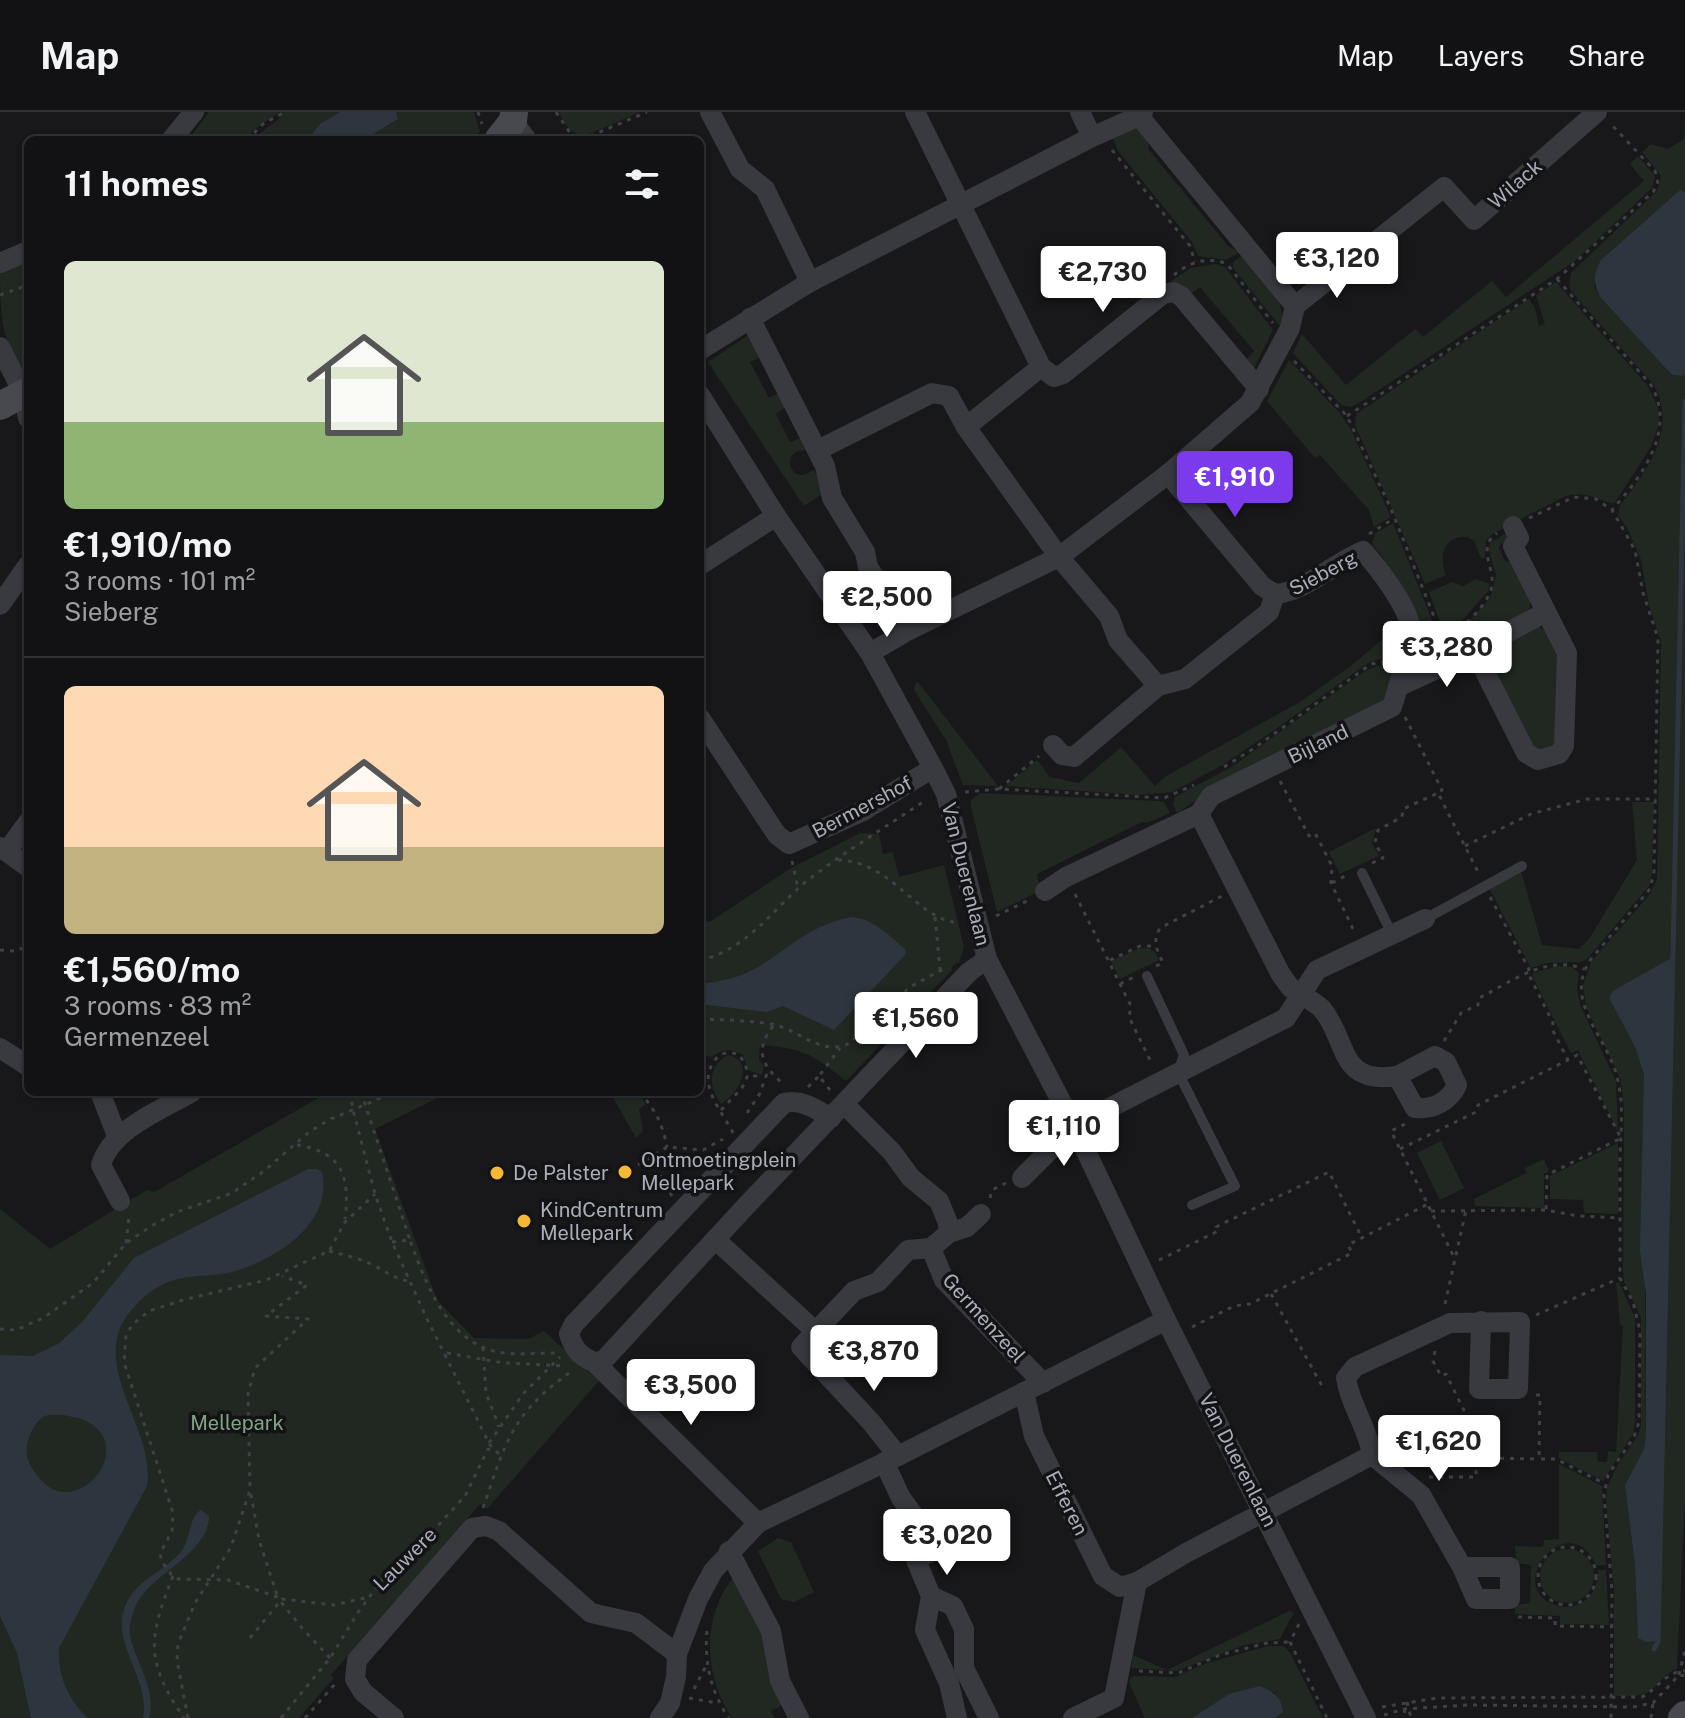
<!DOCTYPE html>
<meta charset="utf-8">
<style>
:root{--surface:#121214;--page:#1f2022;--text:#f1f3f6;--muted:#9c9ea0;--line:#313234;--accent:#7c3aed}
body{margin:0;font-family:"Public Sans",sans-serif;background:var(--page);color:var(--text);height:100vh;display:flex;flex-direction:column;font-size:30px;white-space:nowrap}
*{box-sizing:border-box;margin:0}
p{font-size:26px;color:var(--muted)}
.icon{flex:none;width:44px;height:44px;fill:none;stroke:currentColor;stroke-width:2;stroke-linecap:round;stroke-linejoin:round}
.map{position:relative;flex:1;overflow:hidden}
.panel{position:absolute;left:24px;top:24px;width:680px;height:960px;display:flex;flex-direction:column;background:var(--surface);border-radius:12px;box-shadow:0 2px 6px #0004,0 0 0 2px var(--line)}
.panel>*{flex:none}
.price{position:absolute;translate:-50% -68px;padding:0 18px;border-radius:8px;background:#fff;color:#222;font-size:26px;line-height:52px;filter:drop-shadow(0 2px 4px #0008)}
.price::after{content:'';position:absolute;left:50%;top:48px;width:24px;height:18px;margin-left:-12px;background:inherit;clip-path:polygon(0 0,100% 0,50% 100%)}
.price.current{background:var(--accent);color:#fff}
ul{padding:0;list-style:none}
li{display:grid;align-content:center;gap:16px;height:424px;padding:0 40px}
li+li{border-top:2px solid var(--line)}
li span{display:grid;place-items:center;height:248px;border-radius:12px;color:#555}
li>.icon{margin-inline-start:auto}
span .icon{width:144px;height:144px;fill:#fffc;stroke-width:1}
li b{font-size:34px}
h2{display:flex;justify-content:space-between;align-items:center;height:96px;padding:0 40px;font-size:34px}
header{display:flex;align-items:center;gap:48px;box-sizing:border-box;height:112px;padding:0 40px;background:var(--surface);border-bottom:2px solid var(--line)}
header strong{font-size:38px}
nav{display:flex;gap:44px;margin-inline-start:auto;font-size:28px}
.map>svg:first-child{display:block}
.green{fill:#202821;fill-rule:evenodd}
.water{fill:#2d363e;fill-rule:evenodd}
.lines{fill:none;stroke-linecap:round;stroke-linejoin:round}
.stream{stroke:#2d363e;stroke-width:5}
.path{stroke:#3f4146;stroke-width:3;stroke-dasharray:4 6;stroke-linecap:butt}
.lane{stroke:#393a3f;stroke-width:10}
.street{stroke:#393a3f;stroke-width:20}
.secondary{stroke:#47494f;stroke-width:28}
.poi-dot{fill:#f4b836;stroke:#131315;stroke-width:3}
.labels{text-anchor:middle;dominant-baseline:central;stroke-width:7;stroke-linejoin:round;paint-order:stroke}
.street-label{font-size:20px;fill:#aaaeba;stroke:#131315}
.poi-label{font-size:20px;fill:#aaaeba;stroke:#131315;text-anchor:start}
.park-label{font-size:20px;fill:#81a584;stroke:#131315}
</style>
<header>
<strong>Map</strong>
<nav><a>Map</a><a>Layers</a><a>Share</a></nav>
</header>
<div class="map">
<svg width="1685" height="1606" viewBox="0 0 1685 1606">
<rect width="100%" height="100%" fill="#18181a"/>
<!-- green -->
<g class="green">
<path d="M209 0H340L321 11 307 28H251L280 6V0L255 17 244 28H188Z"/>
<path d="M396 0H474L480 20 468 28H364L397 8Z"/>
<path d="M559 0H640L587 23C570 23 566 14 559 0Z"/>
<path d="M1685 0V80L1680 78 1601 148 1594 174 1600 185 1672 263 1682 264 1685 262V1387L1677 1557C1664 1561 1660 1572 1650 1579 1640 1585 1626 1584 1614 1584V1478L1606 1390 1607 1376 1617 1354 1638 1323 1641 1313V1206L1624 1169 1623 1159 1624 997 1621 968 1586 895 1583 873 1591 850 1650 782 1657 767 1661 529 1649 493 1641 448 1627 416 1618 403 1620 393C1648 358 1679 316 1653 272L1572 180 1569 174 1571 161 1657 79 1661 64 1642 40 1651 32 1668 37 1684 27ZM1670 846 1657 1524 1638 1526 1635 1454 1625 1373 1644 1337 1646 1323 1644 963 1635 935 1609 886Z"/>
<path d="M1135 16 1148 28 1149 38 1228 134 1240 140 1226 148 1198 144 1192 130 1118 39 1111 22Z"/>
<path d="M1638 44 1655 64 1652 76 1575 149 1359 291 1350 295 1341 293 1293 241 1302 222 1346 273 1415 217 1423 225 1492 169 1506 185 1644 69 1630 52Z"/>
<path d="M1243 143C1261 165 1285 184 1283 215L1278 212 1233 156V150Z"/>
<path d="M28 148V262C0 238 0 195 0 158Z"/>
<path d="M1216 152 1225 155 1273 218 1252 260 1244 250 1254 239 1200 175 1189 183 1171 169 1191 156Z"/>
<path d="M1556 170 1648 274 1658 296 1659 311 1652 333 1614 392C1595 387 1589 379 1566 384L1492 422 1486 429 1485 445 1481 447 1474 429 1468 425C1444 423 1438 444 1446 463L1425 472 1355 313 1356 302 1529 187 1535 196 1539 214 1545 212 1536 183Z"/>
<path d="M750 222 763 244 750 250 769 286 781 280 787 294 776 302 790 330 801 326 809 339C778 334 789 377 813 358L824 369V381L804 394 708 250Z"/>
<path d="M1289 248 1340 301 1351 318 1391 405 1374 415 1369 398 1320 343 1315 346 1267 289Z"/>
<path d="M1393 411 1440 528C1439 544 1424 547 1411 545L1405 480 1380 441 1372 433 1375 421Z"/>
<path d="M1511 418 1515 424 1501 432 1499 436 1505 449 1511 450 1531 487 1529 501 1453 541 1448 532 1490 486 1496 463 1489 438 1490 431Z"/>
<path d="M1476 467 1490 472 1488 479 1455 517 1447 520 1441 513 1429 480 1452 470 1463 474Z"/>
<path d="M1537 514C1570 527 1557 603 1556 633L1546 639 1534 637 1488 543 1490 536Z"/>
<path d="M1397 515 1400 521 1394 546H1383L1368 551 1273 619 1221 654 1172 680 1140 683 1006 674 1037 648 1050 665 1079 671 1121 635 1155 674 1166 664 1300 590 1352 553Z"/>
<path d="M1386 551 1397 554 1384 589 1198 687 1177 701 1173 693 1175 685 1233 654 1365 559Z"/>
<path d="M918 570 998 674 963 673 946 628 914 578 915 572Z"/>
<path d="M980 681 1158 689 1164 690 1170 701 1147 711 1142 710 1037 762 1040 779 997 800 971 695V688Z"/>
<path d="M1632 690H1654L1652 763 1649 774 1587 847 1582 850 1548 851 1531 856 1489 776 1521 759 1542 833 1579 837 1589 827 1637 748Z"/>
<path d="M1376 716 1372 731 1379 744 1340 762 1329 740Z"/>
<path d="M860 721 879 722 883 742 893 740 899 765 944 753 964 835 959 851H956L951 856 952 858 846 969C813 942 803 936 760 933L759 948 764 954 762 963 748 958 743 943C731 936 722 937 712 945L703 943 700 949V810L711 809 791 756Z"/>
<path d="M1147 836 1155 840 1159 848 1120 867 1111 849 1138 837Z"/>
<path d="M1558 854 1572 855 1579 861 1577 875 1580 893 1616 969 1618 1020 1578 938 1571 941 1533 866V861Z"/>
<path d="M728 943C757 950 738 982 721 992 708 975 708 953 728 943Z"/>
<path d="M329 980H449L375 1017 437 1188 474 1226 528 1227 544 1219 599 1269 487 1397 480 1392 331 1563 334 1566 299 1606H0V1097L50 1137 147 1078 154 1080Z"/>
<path d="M610 980H637L646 992 639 997 643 1019 636 1026Z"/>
<path d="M1441 1029 1464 1076 1440 1088 1417 1041Z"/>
<path d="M1618 1031V1102L1584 1101 1583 1088 1550 1087V1064Z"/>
<path d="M1544 1047 1549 1059 1544 1062V1096L1475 1094 1474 1087 1526 1061 1525 1056Z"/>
<path d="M1619 1170 1635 1206V1306L1634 1320 1603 1369 1559 1346V1340H1597L1598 1350H1607L1608 1339 1616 1340 1623 1214 1620 1212 1616 1171Z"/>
<path d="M1559 1352 1602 1374 1606 1453H1596C1569 1392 1499 1477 1558 1494 1581 1500 1599 1481 1598 1458H1606L1609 1513 1560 1512V1504L1515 1502V1493L1530 1491 1531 1453 1516 1451 1515 1434 1543 1435 1544 1428 1559 1427Z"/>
<path d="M778 1426 791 1430 814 1480 794 1490 781 1487 758 1439Z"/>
<circle cx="1567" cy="1464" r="27"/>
<path d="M735 1463 762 1514 785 1592 771 1599 775 1606H732C703 1563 701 1504 735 1463Z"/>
<path d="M1289 1499 1294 1500 1280 1527 1245 1533 1176 1559 1131 1556 1133 1543 1167 1558Z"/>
<path d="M1268 1534H1284L1290 1541 1323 1606H1275L1283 1600 1282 1592 1274 1580 1229 1582 1192 1606H1145L1130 1573V1567L1133 1564 1175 1565 1207 1551Z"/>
</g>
<!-- water -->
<g class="water">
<path d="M340 0H396L398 7 364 28H307L321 11Z"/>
<path d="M1680 78 1685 80V262L1682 264 1672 263 1600 185C1593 170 1593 163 1601 148Z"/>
<path d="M853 805C875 808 888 823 905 837L906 842 834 918 783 894 767 900 700 892V872C721 870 742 865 760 854 792 834 813 811 853 805Z"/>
<path d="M1671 846 1657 1525 1655 1529 1647 1530 1638 1526 1635 1454 1625 1373 1644 1337 1646 1323V1182L1640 1139 1644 963 1635 935 1609 886 1613 879Z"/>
<path d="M308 1057H317L322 1060C334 1112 274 1148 232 1160 212 1165 191 1162 171 1169 151 1175 126 1199 119 1219 102 1269 155 1322 147 1374L59 1536C58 1564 67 1586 88 1606H31L17 1541 0 1504V1243L33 1244 58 1232 82 1210 134 1146ZM64 1303C72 1305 82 1306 88 1310 137 1337 77 1407 42 1369 35 1361 28 1353 27 1342 25 1330 34 1309 45 1304 50 1302 59 1303 64 1303Z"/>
<path d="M201 1398 209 1404C209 1442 151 1461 136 1493 133 1501 128 1514 130 1523 135 1550 157 1577 149 1606H143C152 1561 96 1520 137 1476 149 1463 168 1455 180 1441 191 1429 188 1405 201 1398Z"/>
<path d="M1260 1574C1273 1580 1282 1585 1283 1600L1275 1606H1192L1229 1582Z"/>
</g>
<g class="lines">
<!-- stream -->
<path class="stream" d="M1654 1537 1658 1530 1685 289"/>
<!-- path -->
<g class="path">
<path d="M478 0 482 12"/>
<path d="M556 0 575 28"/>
<path d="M247 28 263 12 285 0"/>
<path d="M581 28 647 0"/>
<path d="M1112 38 1190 134 1195 150"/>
<path d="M1174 163C1189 150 1208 144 1227 152L1273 211"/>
<path d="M1557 167 1651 273C1677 318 1642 364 1612 398"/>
<path d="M0 183 28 173"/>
<path d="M1294 249 1347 304 1391 397 1445 532"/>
<path d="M1347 304 1557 167 1653 80 1658 72 1655 59 1611 12"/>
<path d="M1529 406 1574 385 1596 387 1612 398 1635 438 1643 481 1658 526 1654 760 1650 777 1591 847C1562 889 1607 924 1617 965 1624 990 1621 1018 1620 1044 1620 1085 1620 1125 1620 1166L1633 1190 1640 1219 1639 1310 1634 1325 1608 1363 1604 1383 1612 1479 1611 1606"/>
<path d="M1369 422 1393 407"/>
<path d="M1445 531C1460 515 1489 495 1492 473 1494 454 1477 435 1497 421"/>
<path d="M1405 605 1442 678 1438 681 1480 764"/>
<path d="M1224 655 1253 637 1371 552 1388 549"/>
<path d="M1280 669 1309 724 1315 721 1332 754 1331 771 1354 819"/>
<path d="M999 677 1039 644"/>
<path d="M965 680 999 677 1164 686 1194 673"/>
<path d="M1465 734 1531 702 1587 687H1656"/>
<path d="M838 748C894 750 915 807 959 811"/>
<path d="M792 749 798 777"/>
<path d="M1372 751 1383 746 1375 730 1378 718 1402 705 1403 697 1438 681"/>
<path d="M1332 771 1347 763"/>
<path d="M1075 782 1131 894 1129 905 1152 952"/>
<path d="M1490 785 1529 857 1528 861 1553 911 1552 917 1568 948 1577 943 1621 1026 1547 1063 1546 1098"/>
<path d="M996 804 1029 788"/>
<path d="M935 805 940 857"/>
<path d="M0 838 15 839 28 834"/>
<path d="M1110 848 1140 834H1155"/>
<path d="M700 849C753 833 769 800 808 768 846 739 887 714 926 688"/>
<path d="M1156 854 1163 851C1157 838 1152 829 1160 816L1222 784"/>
<path d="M1120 872 1134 865"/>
<path d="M700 907C725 908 751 908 775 913 801 919 822 945 850 931L910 875 947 855"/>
<path d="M773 914C754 939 762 953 783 972"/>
<path d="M1444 929 1461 901 1478 893 1479 886C1511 870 1547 842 1584 857"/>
<path d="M808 975 819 964"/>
<path d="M830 978 819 964 840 936"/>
<path d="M350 980 353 998 375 1082 392 1130 427 1207 490 1333 501 1344"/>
<path d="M361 980 410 1128"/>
<path d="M373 980V990"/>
<path d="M640 980C656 1000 662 1010 667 1035"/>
<path d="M721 998 742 976 748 963 763 965"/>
<path d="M747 1001 759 983 768 959"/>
<path d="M1405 1012 1391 1019 1454 1145"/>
<path d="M733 1021C722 999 696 972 715 948 721 940 729 940 738 942L745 951 748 963"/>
<path d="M297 1033C343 1040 350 1065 345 1107"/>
<path d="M1400 1037 1476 1000 1478 993 1568 948"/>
<path d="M650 1046 672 1084"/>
<path d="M638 1053 667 1035 703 1038 723 1027"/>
<path d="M990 1086 992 1078 1006 1071"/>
<path d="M1431 1099 1546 1098 1578 1104 1620 1106"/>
<path d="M392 1130 410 1128C426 1173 450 1236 505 1241 522 1243 539 1241 555 1241"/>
<path d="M126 1131 129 1104"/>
<path d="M329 1139C344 1143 359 1146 373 1153 387 1160 394 1167 409 1169"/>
<path d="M1159 1148 1218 1119 1216 1115 1329 1060 1362 1126"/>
<path d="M1271 1182 1321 1272 1327 1269"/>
<path d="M1445 1192 1466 1098"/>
<path d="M1536 1203 1620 1166"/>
<path d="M1192 1215 1234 1194 1250 1192 1352 1141 1348 1133 1428 1092"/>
<path d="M0 1217 16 1218 43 1206 93 1171 126 1131 153 1113 177 1100 232 1081 264 1059 309 1020 331 1007 395 980"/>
<path d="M483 1235 486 1281 499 1315"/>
<path d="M1435 1239 1433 1249 1441 1264 1446 1262 1488 1347"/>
<path d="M447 1241 504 1251 566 1254"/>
<path d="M1536 1283H1540L1539 1347H1556L1605 1372"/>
<path d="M489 1331 523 1282 560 1245"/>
<path d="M1429 1365H1476V1346L1539 1347"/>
<path d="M251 1382 259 1428 277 1483"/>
<path d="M483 1396C506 1329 512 1301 572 1259"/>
<circle cx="1567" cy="1464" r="29"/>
<path d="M173 1464C148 1527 145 1549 184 1606"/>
<path d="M1518 1505 1555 1506V1514L1612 1515"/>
<path d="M1299 1512 1290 1530 1327 1606"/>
<path d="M707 1519C704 1550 711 1581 729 1606"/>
<path d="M250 1526 282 1487 334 1493 369 1485"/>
<path d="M330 1546 302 1516 277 1485 228 1468 178 1467 171 1462 162 1450 160 1442 172 1419 173 1401 124 1250 126 1223 133 1212 149 1199 183 1188 266 1168 329 1139 345 1110 375 1082"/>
<path d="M1139 1559 1178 1561 1220 1543 1267 1531 1290 1530"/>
<path d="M1679 1563 1685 1538"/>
<path d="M694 1577 707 1552"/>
<path d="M689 1586 717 1591"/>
<path d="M1407 1590 1411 1606"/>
<path d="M1382 1595 1437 1586 1642 1585C1657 1577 1667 1559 1685 1559"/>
<path d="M1404 1597 1406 1606"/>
<path d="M1384 1603 1404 1597 1468 1593 1633 1595 1653 1591 1679 1563 1685 1564"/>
<path d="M188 1606 177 1548 178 1532 195 1491 231 1435 250 1378 248 1282 255 1256 308 1207 266 1204 307 1173 282 1164"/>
<path d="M281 1606 330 1546 359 1499 382 1468 422 1431 465 1384 488 1337 494 1340"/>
<path d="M305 1606 337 1570"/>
<path d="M1651 1606 1653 1591"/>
</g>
<!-- lane -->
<g class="lane">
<path d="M1362 761 1392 822"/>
<path d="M1425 807 1522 754"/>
<path d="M1147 864 1184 943 1178 960 1235 1074 1192 1093"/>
</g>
<!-- street -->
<g class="street">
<path d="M710 0 740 57 765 77 810 170"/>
<path d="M915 0 1041 255 1054 265 1063 262 1163 182 1173 180 1181 184 1259 277"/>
<path d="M1080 0 1092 25"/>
<path d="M1143 0 1139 4 1295 194 1444 75 1474 108 1597 0"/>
<path d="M513 9 527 28"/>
<path d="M171 28 194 0"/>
<path d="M0 151 28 139"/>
<path d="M750 206 825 354 832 386 865 440 868 455 909 518"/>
<path d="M0 235 23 281 28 306"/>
<path d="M700 238 810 170 1092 25 1139 4"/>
<path d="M700 283 776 404 870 541 933 656 946 682 987 847 1074 1014 1166 1208 1366 1606"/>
<path d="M966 315 1041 255"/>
<path d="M818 338 932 281 949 284 966 315 1059 445 1109 504 1118 528 1158 574"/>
<path d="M1168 362 1262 474 1275 482"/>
<path d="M700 453 776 404"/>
<path d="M0 493 28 453"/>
<path d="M1474 538 1526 641 1538 648 1559 642 1564 634 1567 541 1513 434 1519 426 1513 414"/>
<path d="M870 541 909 518 1059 445 1168 362 1250 291 1290 216 1295 194"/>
<path d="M1398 575 1454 549 1546 500"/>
<path d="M700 606 777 723 789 732 863 699 933 656"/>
<path d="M1199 702 1280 861C1283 865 1287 872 1291 876 1300 884 1314 888 1322 897 1349 929 1337 973 1397 964L1415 996C1433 998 1450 989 1457 973L1446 950 1435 944 1397 964"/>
<path d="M0 735 28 755"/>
<path d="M7 739 28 710"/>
<path d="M1045 779 1066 765 1199 702 1211 684 1392 595C1398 577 1412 531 1410 514 1407 493 1377 454 1363 439 1335 450 1303 481 1275 482L1269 500 1185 567 1158 574 1074 645 1062 643 1053 633"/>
<path d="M0 936 28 954"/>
<path d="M100 980 117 1024"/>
<path d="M844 992 892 1040 911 1066 939 1089 948 1111 949 1121"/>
<path d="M1022 1066 1074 1014 1286 906 1317 858 1425 807"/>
<path d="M120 1089 101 1053C111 1017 161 998 192 980"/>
<path d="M716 1128 815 1219"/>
<path d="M931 1136 944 1168 1043 1271"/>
<path d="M594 1250 603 1249 746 1094 969 860 987 847"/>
<path d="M1024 1280 1034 1324 1103 1464 1120 1475 1137 1470"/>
<path d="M898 1344 871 1310 801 1235 854 1179 878 1170 908 1138 931 1136 949 1121 967 1115 981 1102"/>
<path d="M884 1350 901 1386 925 1419 934 1438 916 1448 931 1484 925 1518 949 1571 957 1606"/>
<path d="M758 1411 594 1250C579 1244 574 1237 569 1222L574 1212 784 991C802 987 816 997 831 1006"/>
<path d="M729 1439 771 1519 780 1569 799 1606"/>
<path d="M1462 1455H1510V1487H1476L1462 1455 1421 1383 1372 1343C1368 1315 1350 1294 1346 1266L1355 1255 1450 1211 1520 1210 1518 1277H1479L1481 1209"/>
<path d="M931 1484 953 1494 964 1517V1556L989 1606"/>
<path d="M394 1606 363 1580 355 1567 357 1548 472 1416 486 1414 499 1419 591 1501 636 1511 677 1542"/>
<path d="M660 1606 670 1591 676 1565 677 1542 698 1487 713 1459 758 1411 898 1344 1166 1208"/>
<path d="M1073 1606 1114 1586 1137 1470 1186 1441 1372 1343"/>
</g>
<!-- secondary -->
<g class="secondary">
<path d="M498 28 513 9 514 0"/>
<path d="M0 294 28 279"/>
<path d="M1682 1606 1685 1603"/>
</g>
</g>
<!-- markers -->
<g class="poi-dot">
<circle cx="625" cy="1060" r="8"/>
<circle cx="497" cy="1061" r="8"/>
<circle cx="524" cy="1109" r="8"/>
</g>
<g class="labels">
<!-- street labels -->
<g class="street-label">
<text transform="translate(1515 72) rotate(-41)">Wilack</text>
<text transform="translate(1323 461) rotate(-28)">Sieberg</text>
<text transform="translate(1318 632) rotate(-26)">Bijland</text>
<text transform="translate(862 695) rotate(-28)">Bermershof</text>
<text transform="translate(966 762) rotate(76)">Van Duerenlaan</text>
<text transform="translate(984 1206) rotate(48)">Germenzeel</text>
<text transform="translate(1238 1348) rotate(63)">Van Duerenlaan</text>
<text transform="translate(1067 1391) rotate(63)">Efferen</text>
<text transform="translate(405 1447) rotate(-45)">Lauwere</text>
</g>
<!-- poi labels -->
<g class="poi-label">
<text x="641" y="1048">Ontmoetingplein<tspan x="641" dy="23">Mellepark</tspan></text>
<text x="513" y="1061">De Palster</text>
<text x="540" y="1098">KindCentrum<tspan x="540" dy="23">Mellepark</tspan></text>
</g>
<!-- park labels -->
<g class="park-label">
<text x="237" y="1311">Mellepark</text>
</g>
</g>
</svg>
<b class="price" style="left:1337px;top:188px">€3,120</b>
<b class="price" style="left:1103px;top:202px">€2,730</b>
<b class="price current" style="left:1235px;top:407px">€1,910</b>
<b class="price" style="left:887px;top:527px">€2,500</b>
<b class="price" style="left:1447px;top:577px">€3,280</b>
<b class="price" style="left:916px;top:948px">€1,560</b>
<b class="price" style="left:1064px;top:1056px">€1,110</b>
<b class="price" style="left:874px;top:1281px">€3,870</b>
<b class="price" style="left:691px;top:1315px">€3,500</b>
<b class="price" style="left:1439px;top:1371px">€1,620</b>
<b class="price" style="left:947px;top:1465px">€3,020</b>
<section class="panel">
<h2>11 homes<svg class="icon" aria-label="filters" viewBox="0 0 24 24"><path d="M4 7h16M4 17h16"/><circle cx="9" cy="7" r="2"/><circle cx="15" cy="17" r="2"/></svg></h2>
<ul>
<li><span style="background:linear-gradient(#dfe7d0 65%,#8fb573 0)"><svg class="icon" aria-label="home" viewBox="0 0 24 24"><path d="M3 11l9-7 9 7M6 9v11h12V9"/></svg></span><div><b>€1,910/mo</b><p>3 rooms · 101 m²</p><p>Sieberg</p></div></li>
<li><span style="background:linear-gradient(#ffd9b3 65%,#c2b280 0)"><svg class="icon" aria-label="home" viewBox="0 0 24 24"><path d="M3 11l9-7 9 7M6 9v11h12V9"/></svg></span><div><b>€1,560/mo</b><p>3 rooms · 83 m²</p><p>Germenzeel</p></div></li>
</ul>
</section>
</div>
